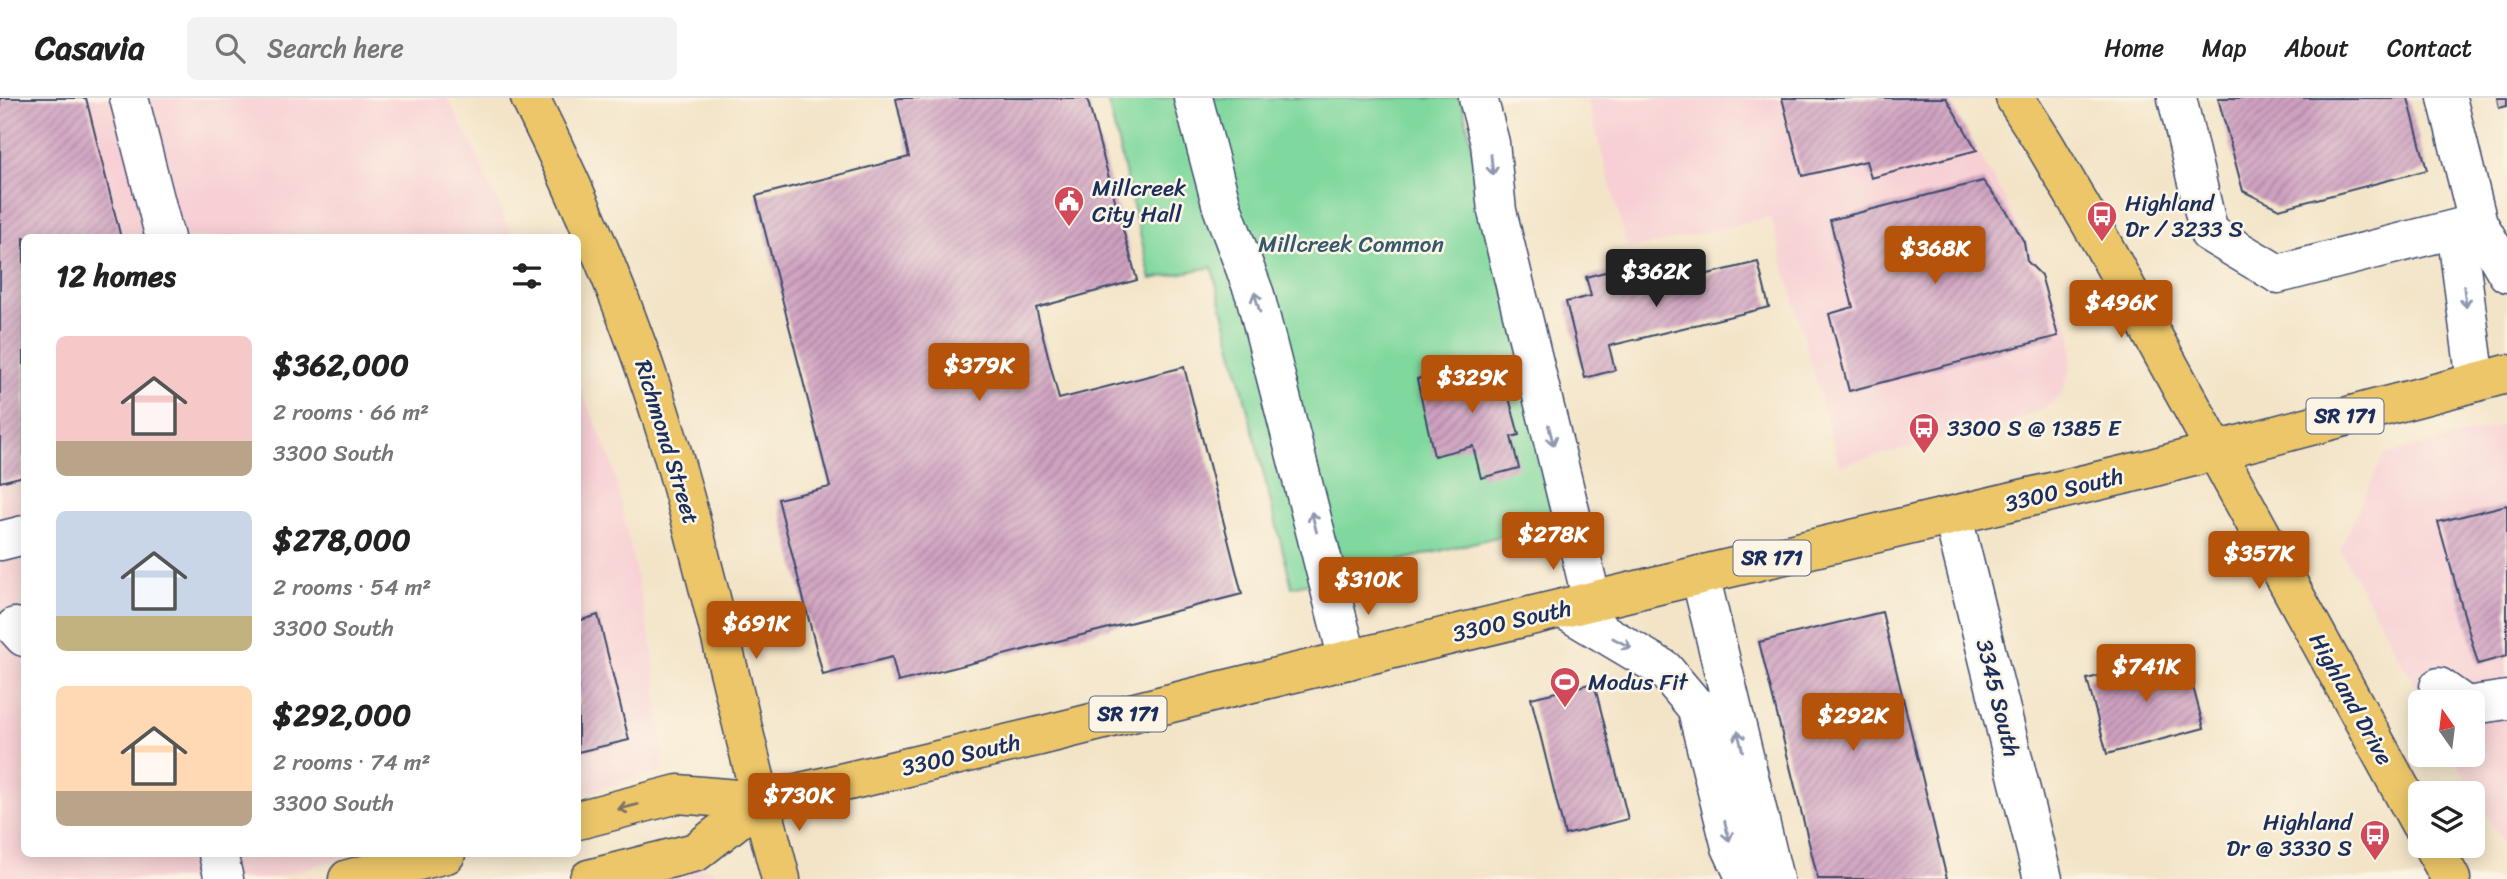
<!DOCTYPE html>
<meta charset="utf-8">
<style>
:root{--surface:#fff;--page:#f2f2f2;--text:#222;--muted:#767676;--line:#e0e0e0;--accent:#b45309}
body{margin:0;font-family:Sriracha,sans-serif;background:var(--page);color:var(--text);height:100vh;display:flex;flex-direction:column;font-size:26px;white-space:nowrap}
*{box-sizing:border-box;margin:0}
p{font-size:23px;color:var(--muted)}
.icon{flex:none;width:38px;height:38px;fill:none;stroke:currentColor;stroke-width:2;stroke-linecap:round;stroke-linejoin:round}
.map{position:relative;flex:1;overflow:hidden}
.side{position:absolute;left:21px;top:136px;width:560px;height:623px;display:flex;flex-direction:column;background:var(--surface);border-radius:10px;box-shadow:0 4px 18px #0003}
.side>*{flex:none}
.needle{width:46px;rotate:346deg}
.controls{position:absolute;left:2408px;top:592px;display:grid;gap:14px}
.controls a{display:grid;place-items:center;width:77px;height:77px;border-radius:10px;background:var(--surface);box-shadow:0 4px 18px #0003;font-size:35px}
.price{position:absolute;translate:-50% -60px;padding:0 16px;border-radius:7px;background:var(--accent);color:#fff;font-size:23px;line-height:46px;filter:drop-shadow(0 2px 4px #0008)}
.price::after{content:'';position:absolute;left:50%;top:42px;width:21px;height:16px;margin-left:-10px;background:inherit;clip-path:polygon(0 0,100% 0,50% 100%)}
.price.current{background:#222;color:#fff}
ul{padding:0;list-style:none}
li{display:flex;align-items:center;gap:21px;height:175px;padding:0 35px}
li span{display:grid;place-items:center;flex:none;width:196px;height:140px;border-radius:10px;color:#555}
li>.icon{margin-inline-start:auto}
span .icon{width:84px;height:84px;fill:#fffc;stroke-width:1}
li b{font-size:30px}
h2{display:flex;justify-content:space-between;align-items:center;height:84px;padding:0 35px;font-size:30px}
header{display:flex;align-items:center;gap:42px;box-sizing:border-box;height:98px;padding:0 35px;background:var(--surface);border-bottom:2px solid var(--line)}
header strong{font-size:33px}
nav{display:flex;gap:38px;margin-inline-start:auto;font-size:24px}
.search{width:490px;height:63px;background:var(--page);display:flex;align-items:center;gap:18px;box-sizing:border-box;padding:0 24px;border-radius:10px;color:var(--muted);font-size:26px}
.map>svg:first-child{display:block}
.built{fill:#f7cfd4}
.green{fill:#7fd89d;stroke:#4d847e;stroke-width:2}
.building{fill:url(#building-hatch)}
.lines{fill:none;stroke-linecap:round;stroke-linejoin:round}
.minor-casing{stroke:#3b4a6e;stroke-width:41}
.major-casing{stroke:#3b4a6e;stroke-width:41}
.minor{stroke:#fff;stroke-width:38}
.major{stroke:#ecc669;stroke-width:38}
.oneway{stroke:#8d97ae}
.oneway2{stroke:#797363}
.labels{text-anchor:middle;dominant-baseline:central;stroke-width:5;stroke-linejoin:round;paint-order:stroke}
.shield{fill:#fcf5e5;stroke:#5e6a86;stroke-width:2}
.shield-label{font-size:21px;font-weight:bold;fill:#1b2f5e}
.poi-label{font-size:23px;fill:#1b2f5e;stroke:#fcf5e5;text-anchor:start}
.park-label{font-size:23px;fill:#34596e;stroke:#fcf5e5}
.street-label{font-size:23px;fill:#1b2f5e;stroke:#fcf5e5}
</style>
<header>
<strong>Casavia</strong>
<div class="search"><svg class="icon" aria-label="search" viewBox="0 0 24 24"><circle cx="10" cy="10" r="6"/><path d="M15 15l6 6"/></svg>Search here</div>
<nav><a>Home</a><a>Map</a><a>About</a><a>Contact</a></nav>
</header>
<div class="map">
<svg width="2507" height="781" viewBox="0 0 2507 781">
<defs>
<pattern id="building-hatch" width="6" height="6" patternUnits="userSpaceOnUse" patternTransform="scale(1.75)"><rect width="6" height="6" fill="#cfa0c0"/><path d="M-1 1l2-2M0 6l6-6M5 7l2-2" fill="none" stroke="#a7839f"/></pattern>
</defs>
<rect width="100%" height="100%" fill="#fcf5e5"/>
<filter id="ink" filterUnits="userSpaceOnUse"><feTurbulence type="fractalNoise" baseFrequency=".0143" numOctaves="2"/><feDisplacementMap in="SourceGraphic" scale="14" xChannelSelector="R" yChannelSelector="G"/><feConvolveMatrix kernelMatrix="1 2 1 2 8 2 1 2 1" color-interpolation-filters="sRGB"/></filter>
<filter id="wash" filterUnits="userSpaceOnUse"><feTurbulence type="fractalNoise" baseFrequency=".00686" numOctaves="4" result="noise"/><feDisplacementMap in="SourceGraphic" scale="28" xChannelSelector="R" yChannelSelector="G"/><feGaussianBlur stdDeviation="1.57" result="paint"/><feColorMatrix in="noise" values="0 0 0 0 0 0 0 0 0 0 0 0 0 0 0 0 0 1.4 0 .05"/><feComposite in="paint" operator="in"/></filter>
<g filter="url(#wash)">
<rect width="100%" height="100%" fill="#f3e4c8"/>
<!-- built -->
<g class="built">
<path d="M0 0H447L469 41 513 140H24V756H359L267 781H0Z"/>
<path d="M1587 0H1948L2002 97 2069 227 2072 246 2070 271 2062 297 2042 311 2012 324 1839 367 1771 119 1628 152Z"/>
<path d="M578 285 611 361 653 553 664 673 578 697Z"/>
<path d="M2507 326V754L2453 656H2473V604H2424L2340 452 2384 357Z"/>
<path d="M692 766 724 777 726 781H636Z"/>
</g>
<!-- green -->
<path class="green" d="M1107 0H1461L1558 424 1292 489 1212 169 1151 181Z"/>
<g id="blocks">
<!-- building -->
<g class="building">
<path d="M0 0H86L121 140H24V378L0 384Z"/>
<path d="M900 0H1087L1137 182 1036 210 1059 301 1184 269 1242 496 898 584 892 559 823 577 778 401 830 389 756 98 909 59 896 1Z"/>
<path d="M1782 0H1946L1977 52 1871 80 1866 63 1802 78Z"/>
<path d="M2218 0H2408L2427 72 2279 111 2243 93Z"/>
<path d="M2497 0H2507V8L2499 10Z"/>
<path d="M1983 83 2008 115 2024 144 2027 163 2041 177 2058 238 1849 293 1829 216 1853 209 1830 122Z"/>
<path d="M1758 164 1769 209 1609 248 1615 272 1585 280 1566 204 1591 198 1586 179 1631 167 1637 193Z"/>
<path d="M1498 259 1519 337 1511 339 1519 370 1481 380 1473 348 1434 358 1417 281Z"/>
<path d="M2507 407V558L2478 566 2438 424Z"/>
<path d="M1882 514 1947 781H1818L1759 544Z"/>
<path d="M598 517 629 642 578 654V523Z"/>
<path d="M2184 555 2204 630 2107 656 2087 581Z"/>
<path d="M1594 585 1628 721 1565 737 1531 600Z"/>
</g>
</g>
</g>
<g filter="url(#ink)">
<use href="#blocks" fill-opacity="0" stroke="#3b4a6e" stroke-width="2"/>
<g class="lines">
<!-- minor casing -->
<g class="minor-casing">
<g id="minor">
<path d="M129 0 165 140"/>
<path d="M1193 0 1222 109 1255 197 1348 562"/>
<path d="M1478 0 1490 45 1497 113 1592 503"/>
<path d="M2177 0 2209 135 2278 176 2478 125"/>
<path d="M2447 0 2478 125 2507 175"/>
<path d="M2456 131 2476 284"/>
<path d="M1953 419 2043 781"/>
<path d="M0 443 24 437"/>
<path d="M1700 477 1774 781"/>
<path d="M1563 511 1664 571 1696 609 1731 749 1746 781"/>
<path d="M15 529 24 539"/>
<path d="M2439 589 2460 604"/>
<path d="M2473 607 2507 602"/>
<path d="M218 756 224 781"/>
</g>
</g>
<!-- major casing -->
<g class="major-casing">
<g id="major">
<path d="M530 0C587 114 636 232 672 354 713 495 743 639 781 781"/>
<path d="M2015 0 2045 47 2102 145 2420 726"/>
<path d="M578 722 678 696 761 703 823 689 1040 638 1215 594 1700 477 2140 373 2507 276"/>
<path d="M2432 747 2451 781"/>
<path d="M348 781 446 756"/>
<path d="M589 781 696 754 761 703"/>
</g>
</g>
<!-- minor -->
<use href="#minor" class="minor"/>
<!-- major -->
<use href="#major" class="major"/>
</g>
<!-- one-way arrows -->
<defs><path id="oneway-shaft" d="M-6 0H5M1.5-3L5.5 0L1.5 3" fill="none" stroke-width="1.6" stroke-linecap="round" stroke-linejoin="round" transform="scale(1.75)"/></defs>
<g class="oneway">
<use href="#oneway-shaft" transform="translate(1492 67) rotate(84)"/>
<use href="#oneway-shaft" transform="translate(2465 199) rotate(83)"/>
<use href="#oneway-shaft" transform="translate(1257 204) rotate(-106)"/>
<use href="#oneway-shaft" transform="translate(1551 337) rotate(76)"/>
<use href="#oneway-shaft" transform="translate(1314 424) rotate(-104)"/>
<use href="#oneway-shaft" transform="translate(1622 545) rotate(28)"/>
<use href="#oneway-shaft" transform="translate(1740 643) rotate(-104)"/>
<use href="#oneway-shaft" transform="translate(1727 733) rotate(77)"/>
</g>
<use class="oneway2" href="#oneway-shaft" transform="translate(628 709) rotate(166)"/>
</g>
<!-- icons -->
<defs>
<g id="civic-pin" transform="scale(1.575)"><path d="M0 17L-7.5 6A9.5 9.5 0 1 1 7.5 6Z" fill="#d1495b" stroke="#fcf5e5"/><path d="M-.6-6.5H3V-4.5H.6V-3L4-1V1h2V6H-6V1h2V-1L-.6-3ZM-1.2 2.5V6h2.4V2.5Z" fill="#fff"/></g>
<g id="bus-pin" transform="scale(1.575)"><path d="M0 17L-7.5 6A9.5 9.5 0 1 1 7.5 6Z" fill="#d1495b" stroke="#fcf5e5"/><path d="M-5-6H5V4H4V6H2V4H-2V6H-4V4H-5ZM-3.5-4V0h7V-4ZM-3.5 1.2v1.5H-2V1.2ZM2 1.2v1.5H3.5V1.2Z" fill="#fff"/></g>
<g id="stadium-pin" transform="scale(1.575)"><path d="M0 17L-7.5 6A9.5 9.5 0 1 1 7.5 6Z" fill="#d1495b" stroke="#fcf5e5"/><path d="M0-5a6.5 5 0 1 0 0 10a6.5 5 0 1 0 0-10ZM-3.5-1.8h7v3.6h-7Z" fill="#fff"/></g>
</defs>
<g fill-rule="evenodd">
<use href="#civic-pin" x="1069" y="103"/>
<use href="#bus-pin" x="2102" y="118"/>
<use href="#bus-pin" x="1924" y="330"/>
<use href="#stadium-pin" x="1565" y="584"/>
<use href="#bus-pin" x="2375" y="737"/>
</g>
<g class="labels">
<!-- shield labels -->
<g class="shield">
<rect x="2306.5" y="300.5" width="77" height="35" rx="5"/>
<rect x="1733.5" y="442.5" width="77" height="35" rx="5"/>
<rect x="1089.5" y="598.5" width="77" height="35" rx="5"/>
</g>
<g class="shield-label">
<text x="2345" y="318">SR 171</text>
<text x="1772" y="460">SR 171</text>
<text x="1128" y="616">SR 171</text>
</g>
<!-- poi labels -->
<g class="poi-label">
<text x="1092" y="90">Millcreek<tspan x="1092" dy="26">City Hall</tspan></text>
<text x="2125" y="105">Highland<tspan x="2125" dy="26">Dr / 3233 S</tspan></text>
<text x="1947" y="330">3300 S @ 1385 E</text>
<text x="1588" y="584">Modus Fit</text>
<text x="2352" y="724" text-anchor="end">Highland<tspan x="2352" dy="26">Dr @ 3330 S</tspan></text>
</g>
<!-- park labels -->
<g class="park-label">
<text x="1351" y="146">Millcreek Common</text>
</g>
<!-- street labels -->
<g class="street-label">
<text transform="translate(667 344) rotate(73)">Richmond Street</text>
<text transform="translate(2064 392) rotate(-14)">3300 South</text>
<text transform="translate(1512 523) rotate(-13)">3300 South</text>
<text transform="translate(1998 600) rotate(76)">3345 South</text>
<text transform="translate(2351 601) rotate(61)">Highland Drive</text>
<text transform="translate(961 657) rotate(-13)">3300 South</text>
</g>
</g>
</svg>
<div class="controls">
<a><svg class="needle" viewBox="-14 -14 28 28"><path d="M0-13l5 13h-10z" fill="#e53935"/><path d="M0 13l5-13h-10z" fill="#767676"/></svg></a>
<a><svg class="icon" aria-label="layers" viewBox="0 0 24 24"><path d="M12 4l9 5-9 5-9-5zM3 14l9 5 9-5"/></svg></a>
</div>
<b class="price" style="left:1935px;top:188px">$368K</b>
<b class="price current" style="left:1656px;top:211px">$362K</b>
<b class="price" style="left:2121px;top:242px">$496K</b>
<b class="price" style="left:979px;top:305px">$379K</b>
<b class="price" style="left:1472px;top:317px">$329K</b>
<b class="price" style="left:1553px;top:474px">$278K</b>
<b class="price" style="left:2259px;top:493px">$357K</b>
<b class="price" style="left:1368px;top:519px">$310K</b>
<b class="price" style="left:756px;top:563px">$691K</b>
<b class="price" style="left:2146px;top:606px">$741K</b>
<b class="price" style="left:1853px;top:655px">$292K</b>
<b class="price" style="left:799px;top:735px">$730K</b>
<section class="side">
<h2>12 homes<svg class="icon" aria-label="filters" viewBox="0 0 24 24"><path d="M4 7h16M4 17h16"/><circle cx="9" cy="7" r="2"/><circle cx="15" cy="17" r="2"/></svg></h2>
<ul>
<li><span style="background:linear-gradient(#f6c9c9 75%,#b9a48a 0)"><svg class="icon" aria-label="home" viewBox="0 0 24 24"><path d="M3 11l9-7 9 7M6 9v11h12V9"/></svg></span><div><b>$362,000</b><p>2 rooms · 66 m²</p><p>3300 South</p></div></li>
<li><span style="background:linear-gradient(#c9d6e8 75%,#c2b280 0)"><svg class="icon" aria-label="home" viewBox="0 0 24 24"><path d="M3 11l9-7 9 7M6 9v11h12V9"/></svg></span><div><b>$278,000</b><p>2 rooms · 54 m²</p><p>3300 South</p></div></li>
<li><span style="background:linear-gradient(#ffd9b3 75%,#b9a48a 0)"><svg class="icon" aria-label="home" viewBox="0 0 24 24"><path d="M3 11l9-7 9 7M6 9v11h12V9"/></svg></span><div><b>$292,000</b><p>2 rooms · 74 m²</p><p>3300 South</p></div></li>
</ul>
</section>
</div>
